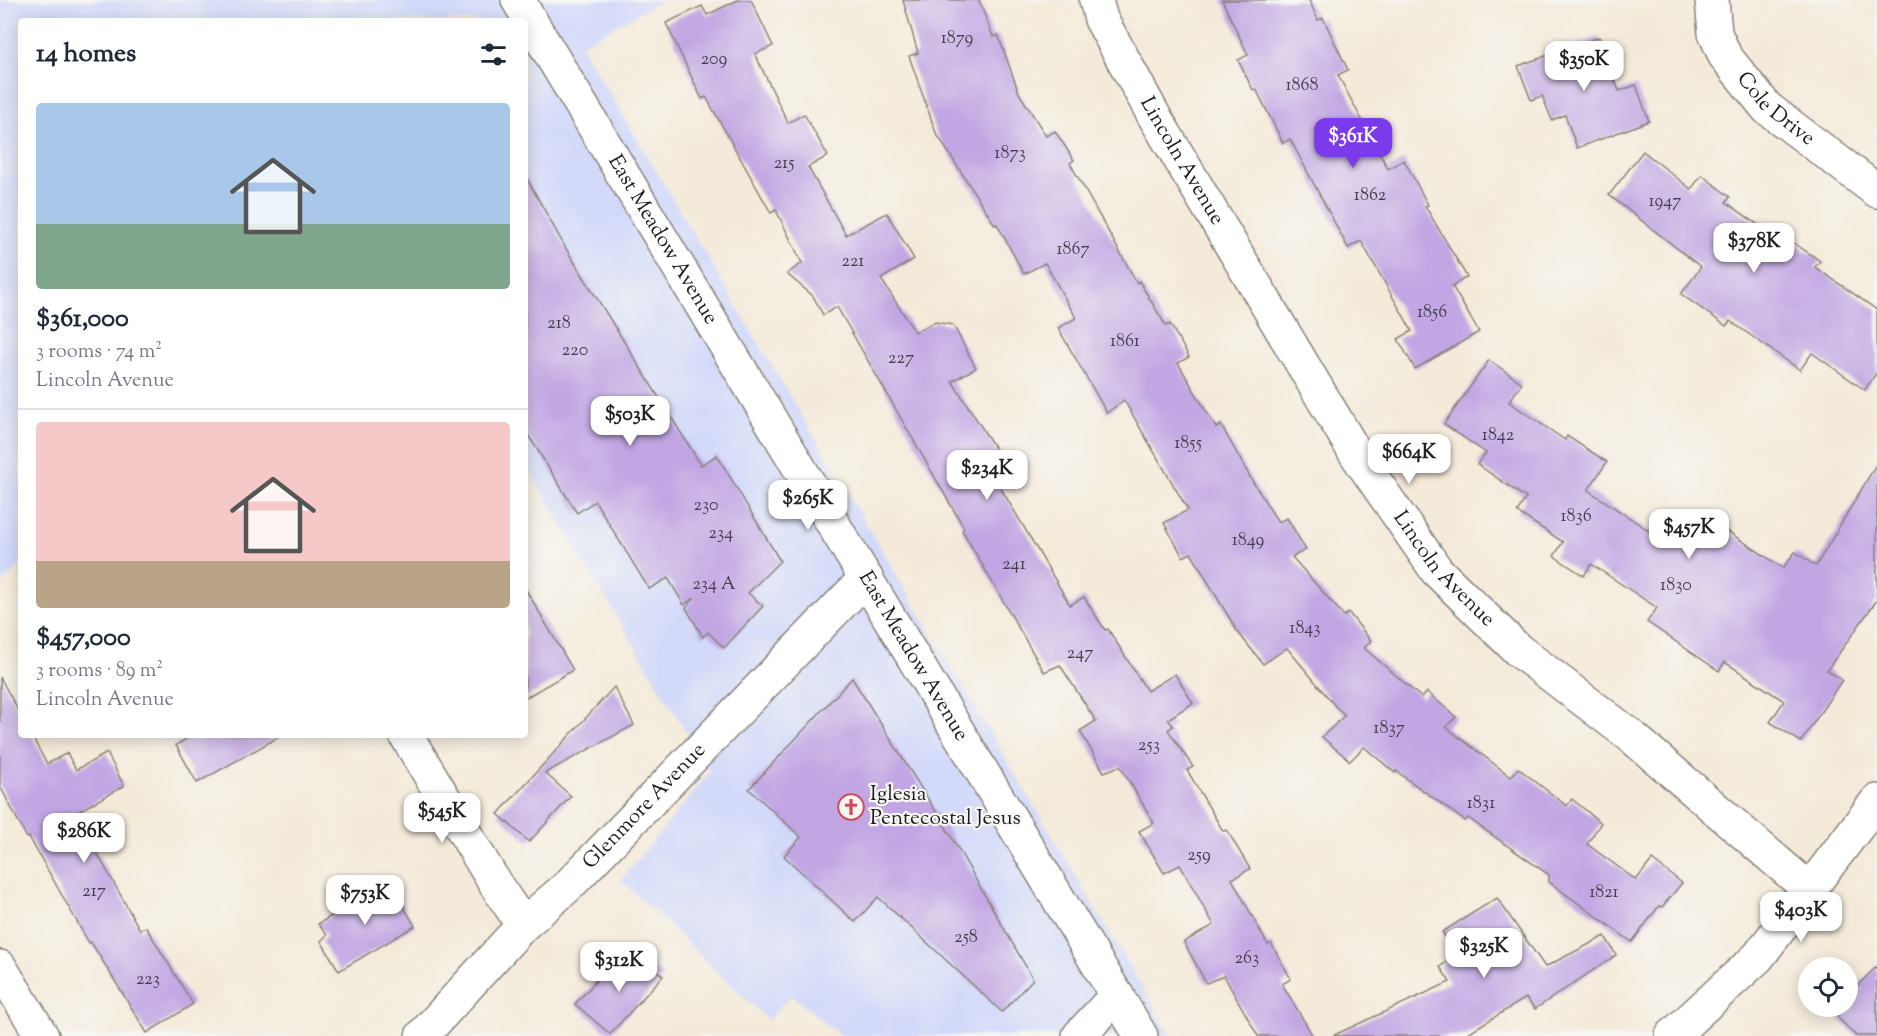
<!DOCTYPE html>
<meta charset="utf-8">
<style>
:root{--surface:#fff;--page:#f6f6f7;--text:#1f2937;--muted:#747a83;--line:#e0e1e3;--accent:#7c3aed}
body{margin:0;font-family:"Sorts Mill Goudy",serif;background:var(--page);color:var(--text);height:100vh;display:flex;flex-direction:column;font-size:22px;white-space:nowrap}
*{box-sizing:border-box;margin:0}
p{font-size:20px;color:var(--muted)}
.icon{flex:none;width:33px;height:33px;fill:none;stroke:currentColor;stroke-width:2;stroke-linecap:round;stroke-linejoin:round}
.map{position:relative;flex:1;overflow:hidden}
.details{position:absolute;left:18px;top:18px;width:510px;height:720px;display:flex;flex-direction:column;background:var(--surface);border-radius:6px;box-shadow:0 3px 15px #0003}
.details>*{flex:none}
.fabs{position:absolute;left:1798px;top:957px;display:grid;gap:12px}
.fabs a{display:grid;place-items:center;width:60px;height:60px;border-radius:50%;background:var(--surface);box-shadow:0 3px 15px #0003;font-size:30px}
.price{position:absolute;translate:-50% -51px;padding:0 14px;border-radius:12px;background:#fff;color:#222;font-size:20px;line-height:39px;filter:drop-shadow(0 2px 3px #0008)}
.price::after{content:'';position:absolute;left:50%;top:36px;width:18px;height:14px;margin-left:-9px;background:inherit;clip-path:polygon(0 0,100% 0,50% 100%)}
.price.on{background:var(--accent);color:#fff}
ul{padding:0;list-style:none}
li{display:grid;align-content:center;gap:12px;height:318px;padding:0 18px}
li+li{border-top:2px solid var(--line)}
li span{display:grid;place-items:center;height:186px;border-radius:6px;color:#555}
li>.icon{margin-inline-start:auto}
span .icon{width:108px;height:108px;fill:#fffc;stroke-width:1}
li b{font-size:26px}
h2{display:flex;justify-content:space-between;align-items:center;height:72px;padding:0 18px;font-size:26px}
.map>svg:first-child{display:block}
.built{fill:#d2d9f9}
.building{fill:#c1a6e3}
.lines{fill:none;stroke-linecap:round;stroke-linejoin:round}
.minor-casing{stroke:#88837a;stroke-width:36}
.tertiary-casing{stroke:#88837a;stroke-width:36}
.minor{stroke:#fff;stroke-width:33}
.tertiary{stroke:#fff;stroke-width:33}
.labels{text-anchor:middle;dominant-baseline:central;stroke-width:4.5;stroke-linejoin:round;paint-order:stroke}
.number-label{font-size:18px;fill:#453e4e}
.street-label{font-size:21px;fill:#1c1c1c;stroke:#f6f6f2}
.poi-label{font-size:21px;fill:#1c1c1c;stroke:#f6f6f2;text-anchor:start}
</style>
<div class="map">
<svg width="1877" height="1036" viewBox="0 0 1877 1036">
<rect width="100%" height="100%" fill="#f6f6f2"/>
<filter id="ink" filterUnits="userSpaceOnUse"><feTurbulence type="fractalNoise" baseFrequency=".0167" numOctaves="2"/><feDisplacementMap in="SourceGraphic" scale="12" xChannelSelector="R" yChannelSelector="G"/><feConvolveMatrix kernelMatrix="1 2 1 2 8 2 1 2 1" color-interpolation-filters="sRGB"/></filter>
<filter id="wash" filterUnits="userSpaceOnUse"><feTurbulence type="fractalNoise" baseFrequency=".008" numOctaves="4" result="noise"/><feDisplacementMap in="SourceGraphic" scale="24" xChannelSelector="R" yChannelSelector="G"/><feGaussianBlur stdDeviation="1.35" result="paint"/><feColorMatrix in="noise" values="0 0 0 0 0 0 0 0 0 0 0 0 0 0 0 0 0 1.4 0 .05"/><feComposite in="paint" operator="in"/></filter>
<g filter="url(#wash)">
<rect width="100%" height="100%" fill="#f4ead9"/>
<!-- built -->
<path class="built" d="M0 0H662L581 45 1171 1036H841L791 995 768 1020 621 880 710 772 525 463V21H21V564L0 585Z"/>
<g id="blocks">
<!-- building -->
<g class="building">
<path d="M738 0H751L773 46 755 54 788 123 804 114 828 156 808 167 846 235 887 213 914 259 881 279 915 332 935 322 953 325 976 368 952 381 1007 467 993 475 1070 605 1084 597 1105 630 1108 629 1147 691 1175 674 1193 703 1168 719 1173 726 1168 730 1193 767 1187 770 1223 831 1227 830 1250 869 1232 879 1268 945 1271 943 1291 979 1282 984 1313 1036H1258L1224 976 1206 983 1184 942 1214 925 1180 865 1164 873 1139 831 1154 823 1120 766 1104 772 1080 731 1096 721 1060 665 1044 672 962 530 964 528 837 307 823 315 813 296 787 274 802 263 776 210 771 213 706 97 702 99 666 23 702 6 707 15Z"/>
<path d="M903 0H979L993 37 998 35 1019 93 1046 136 1055 131 1074 160 1070 163 1137 283 1139 281 1166 326 1170 324 1189 357 1178 363 1216 428 1221 425 1253 482 1278 522 1287 518 1306 550 1292 557 1344 616 1349 613 1371 641 1364 648 1422 698 1427 692 1456 717 1446 727 1511 777 1518 768 1567 806 1572 799 1601 823 1587 844 1636 880 1652 860 1682 883 1662 907 1659 906 1632 942 1549 882V875L1468 818 1465 821 1396 771 1395 773 1364 747 1350 761 1322 737 1345 715 1336 707 1287 648 1263 664 1237 631 1191 553 1183 557 1164 523 1188 510 1124 400 1107 413 1058 328 1076 318 1045 263 1024 274 997 224 995 225 936 133 909 56 918 53Z"/>
<path d="M1222 0H1309L1318 20 1323 18 1348 70 1338 75 1388 169 1404 160 1428 205 1425 206 1467 277 1452 286 1479 332 1415 369 1398 339 1412 331 1361 241 1348 248 1290 139 1283 143 1256 89 1253 90 1238 60 1248 55Z"/>
<path d="M1599 37 1619 91 1636 85 1649 121 1577 148 1565 115 1552 120 1542 96 1531 100 1518 66Z"/>
<path d="M1643 151 1691 189 1702 175 1730 197 1726 202 1788 246 1791 241 1820 261 1815 267 1877 310V372L1865 390 1812 353 1800 370 1730 321 1726 326 1681 294 1701 267 1609 195Z"/>
<path d="M525 175 565 247 701 465 717 455 780 561 748 593 763 606 724 648 708 632 703 637 686 608 694 598 684 605 668 578 649 589 595 501 577 513 525 430Z"/>
<path d="M1489 360 1522 383 1509 402 1565 440 1567 436 1607 462 1588 490 1657 536 1669 519 1699 538 1712 521 1783 568 1795 552 1816 566 1877 463V600L1827 670 1842 680 1801 742 1770 722 1784 701 1725 662 1719 671 1647 622 1657 608 1591 564 1584 576 1554 556 1563 542 1517 512 1526 498 1477 464 1486 453 1444 424Z"/>
<path d="M525 588 573 670 525 698Z"/>
<path d="M0 677 21 716V735H31L47 764 67 753 76 770 107 753 124 786 75 813 140 930 146 927 193 1004 147 1033 91 942 89 943 29 837 27 838 0 786Z"/>
<path d="M852 678 945 826 1033 979 1002 1012 878 897 855 922 784 856 801 837 749 789Z"/>
<path d="M614 687 634 725 545 773 571 796 529 842 498 814Z"/>
<path d="M193 735H282L197 783 176 745Z"/>
<path d="M389 882 415 926 339 971 321 941 327 935 318 924Z"/>
<path d="M1497 898 1545 967 1605 936 1616 955 1535 1009 1526 998 1463 1036H1332L1450 982 1440 967 1457 954 1442 932Z"/>
<path d="M636 952 663 976 610 1034 575 1004 602 974 610 980Z"/>
<path d="M1877 966V1036H1856L1838 1018V1006H1848V995Z"/>
</g>
</g>
</g>
<g filter="url(#ink)">
<use href="#blocks" fill-opacity="0" stroke="#88837a" stroke-width="1.5"/>
<g class="lines">
<!-- minor casing -->
<g class="minor-casing">
<g id="minor">
<path id="s1" d="M1096 0 1101 19 1153 114 1356 454 1437 571 1518 650 1631 736 1810 890"/>
<path id="s2" d="M1712 0 1715 33 1725 56 1767 108 1877 191"/>
<path d="M406 735 496 885 523 925"/>
<path d="M0 967 42 1036"/>
<path id="s3" d="M422 1036 523 925 568 886 866 578"/>
<path d="M1079 1036 1117 995"/>
<path d="M1672 1036 1758 957 1877 801"/>
</g>
</g>
<!-- tertiary casing -->
<g class="tertiary-casing">
<g id="tertiary">
<path id="s4" d="M518 0 1141 1036"/>
</g>
</g>
<!-- minor -->
<use href="#minor" class="minor"/>
<!-- tertiary -->
<use href="#tertiary" class="tertiary"/>
</g>
</g>
<!-- icons -->
<defs>
<g id="church-ring" transform="scale(1.35)"><circle r="9.5" fill="#f6f6f2" stroke="#d1495b" stroke-width="1.5"/><path d="M-1.2-6h2.4v3.5h3.3v2.4h-3.3V6h-2.4V-.1h-3.3v-2.4h3.3Z" fill="#d1495b"/></g>
</defs>
<g fill-rule="evenodd">
<use href="#church-ring" x="851" y="807"/>
</g>
<g class="labels">
<!-- number labels -->
<g class="number-label">
<text x="957" y="39">1879</text>
<text x="714" y="60">209</text>
<text x="1302" y="86">1868</text>
<text x="1010" y="154">1873</text>
<text x="784" y="164">215</text>
<text x="1370" y="196">1862</text>
<text x="1665" y="202">1947</text>
<text x="1073" y="250">1867</text>
<text x="853" y="262">221</text>
<text x="1432" y="313">1856</text>
<text x="559" y="324">218</text>
<text x="1125" y="342">1861</text>
<text x="575" y="351">220</text>
<text x="901" y="359">227</text>
<text x="1498" y="436">1842</text>
<text x="1188" y="444">1855</text>
<text x="706" y="506">230</text>
<text x="1576" y="517">1836</text>
<text x="721" y="534">234</text>
<text x="1248" y="541">1849</text>
<text x="1014" y="565">241</text>
<text x="714" y="585">234 A</text>
<text x="1676" y="586">1830</text>
<text x="1305" y="629">1843</text>
<text x="1080" y="654">247</text>
<text x="1389" y="729">1837</text>
<text x="1149" y="746">253</text>
<text x="1481" y="804">1831</text>
<text x="1199" y="856">259</text>
<text x="94" y="892">217</text>
<text x="1604" y="893">1821</text>
<text x="966" y="938">258</text>
<text x="1247" y="959">263</text>
<text x="148" y="980">223</text>
</g>
<!-- street labels -->
<g class="street-label">
<text stroke="none"><textPath href="#s2" startOffset="132">Cole Drive</textPath></text>
<text stroke="none"><textPath href="#s1" startOffset="183">Lincoln Avenue</textPath></text>
<text stroke="none"><textPath href="#s4" startOffset="280">East Meadow Avenue</textPath></text>
<text stroke="none"><textPath href="#s1" startOffset="669">Lincoln Avenue</textPath></text>
<text stroke="none"><textPath href="#s4" startOffset="766">East Meadow Avenue</textPath></text>
<text stroke="none"><textPath href="#s3" startOffset="320">Glenmore Avenue</textPath></text>
</g>
<!-- poi labels -->
<g class="poi-label">
<text x="870" y="795">Iglesia<tspan x="870" dy="24">Pentecostal Jesus</tspan></text>
</g>
</g>
</svg>
<div class="fabs">
<a><svg class="icon" aria-label="locate" viewBox="0 0 24 24"><circle cx="12" cy="12" r="6"/><path d="M12 2v4M12 18v4M2 12h4M18 12h4"/></svg></a>
</div>
<b class="price" style="left:1584px;top:92px">$350K</b>
<b class="price on" style="left:1353px;top:169px">$361K</b>
<b class="price" style="left:1754px;top:274px">$378K</b>
<b class="price" style="left:630px;top:447px">$503K</b>
<b class="price" style="left:1409px;top:485px">$664K</b>
<b class="price" style="left:987px;top:501px">$234K</b>
<b class="price" style="left:808px;top:531px">$265K</b>
<b class="price" style="left:1689px;top:560px">$457K</b>
<b class="price" style="left:442px;top:844px">$545K</b>
<b class="price" style="left:84px;top:864px">$286K</b>
<b class="price" style="left:365px;top:926px">$753K</b>
<b class="price" style="left:1801px;top:943px">$403K</b>
<b class="price" style="left:1484px;top:979px">$325K</b>
<b class="price" style="left:619px;top:993px">$312K</b>
<section class="details">
<h2>14 homes<svg class="icon" aria-label="filters" viewBox="0 0 24 24"><path d="M4 7h16M4 17h16"/><circle cx="9" cy="7" r="2"/><circle cx="15" cy="17" r="2"/></svg></h2>
<ul>
<li><span style="background:linear-gradient(#a9c7e8 65%,#7fa58c 0)"><svg class="icon" aria-label="home" viewBox="0 0 24 24"><path d="M3 11l9-7 9 7M6 9v11h12V9"/></svg></span><div><b>$361,000</b><p>3 rooms · 74 m²</p><p>Lincoln Avenue</p></div></li>
<li><span style="background:linear-gradient(#f6c9c9 75%,#b9a48a 0)"><svg class="icon" aria-label="home" viewBox="0 0 24 24"><path d="M3 11l9-7 9 7M6 9v11h12V9"/></svg></span><div><b>$457,000</b><p>3 rooms · 89 m²</p><p>Lincoln Avenue</p></div></li>
</ul>
</section>
</div>
